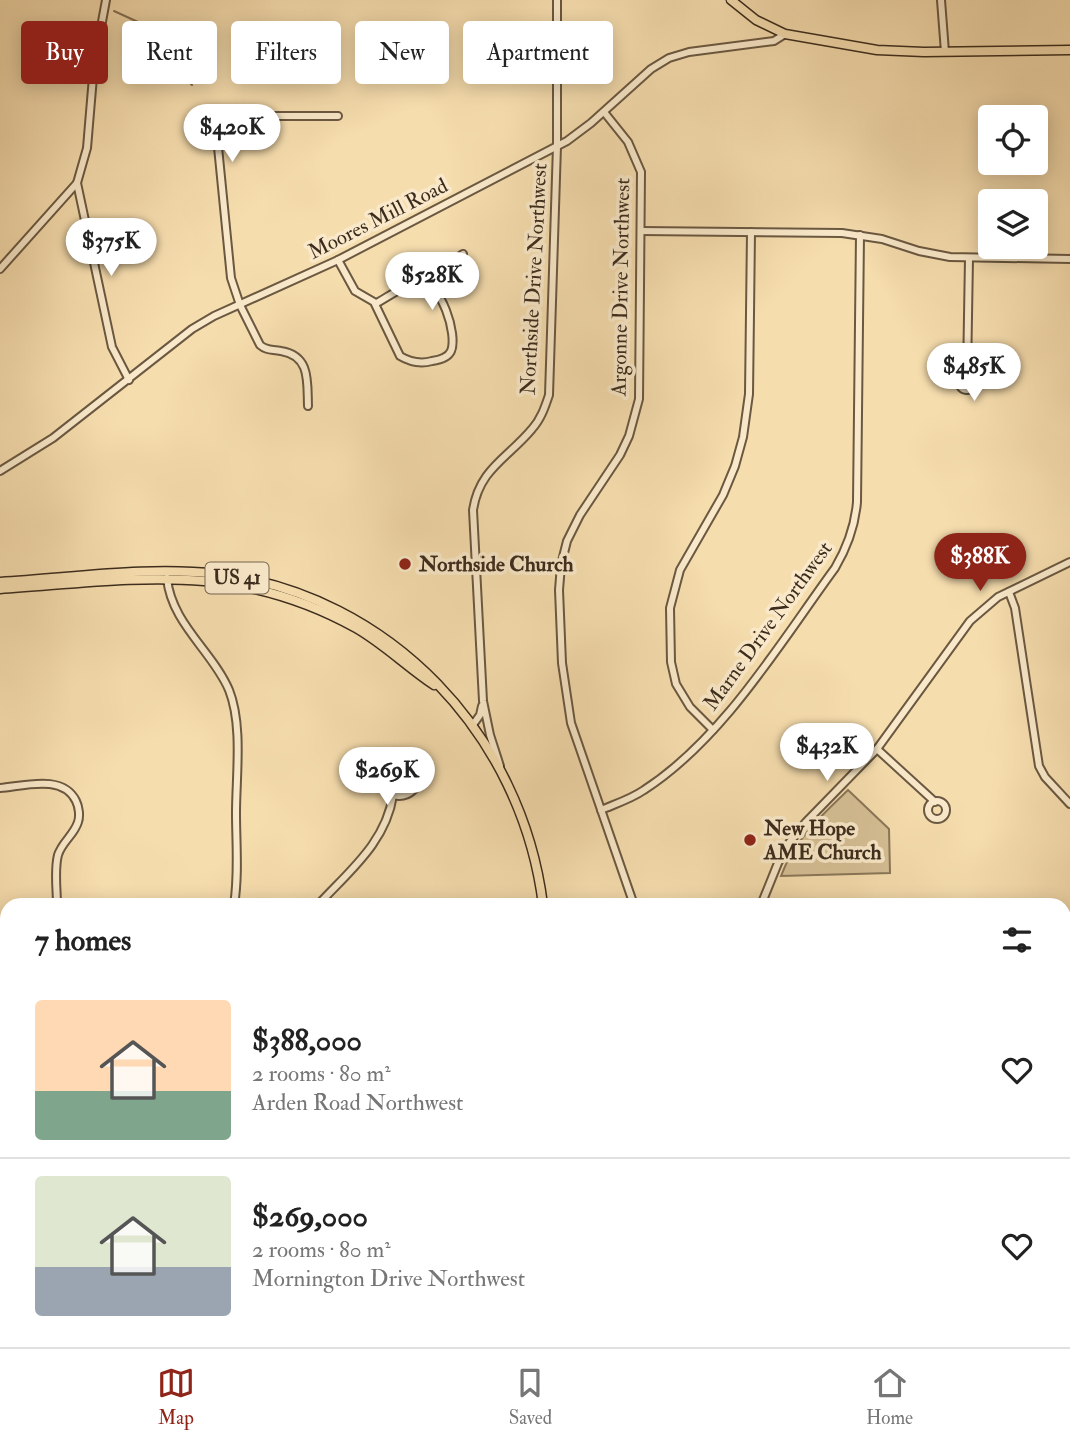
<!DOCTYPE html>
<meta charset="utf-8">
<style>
:root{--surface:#fff;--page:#f6f6f6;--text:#222;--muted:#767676;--line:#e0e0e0;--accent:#8f2418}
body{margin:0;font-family:"IM FELL Double Pica",serif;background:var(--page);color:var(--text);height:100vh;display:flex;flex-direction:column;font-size:26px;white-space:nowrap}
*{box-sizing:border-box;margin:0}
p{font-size:23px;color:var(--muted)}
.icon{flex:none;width:38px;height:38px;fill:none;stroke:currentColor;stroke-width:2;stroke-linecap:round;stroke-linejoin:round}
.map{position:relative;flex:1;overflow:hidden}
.panel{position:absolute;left:0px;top:898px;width:1071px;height:450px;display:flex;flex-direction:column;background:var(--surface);border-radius:21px 21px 0 0;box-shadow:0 4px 18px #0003}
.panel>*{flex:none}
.top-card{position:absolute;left:21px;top:21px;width:700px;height:63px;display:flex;gap:14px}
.controls{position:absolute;left:978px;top:105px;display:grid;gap:14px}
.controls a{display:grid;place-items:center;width:70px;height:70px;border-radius:7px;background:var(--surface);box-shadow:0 4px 18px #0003;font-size:35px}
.price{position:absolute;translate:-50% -60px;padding:0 16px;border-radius:24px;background:#fff;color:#222;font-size:23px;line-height:46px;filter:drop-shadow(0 2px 4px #0008)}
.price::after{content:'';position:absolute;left:50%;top:42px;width:21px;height:16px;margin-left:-10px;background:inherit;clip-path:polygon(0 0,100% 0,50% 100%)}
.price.on{background:var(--accent);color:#fff}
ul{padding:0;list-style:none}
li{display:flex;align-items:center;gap:21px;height:175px;padding:0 35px}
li+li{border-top:2px solid var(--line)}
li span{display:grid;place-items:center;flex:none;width:196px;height:140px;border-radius:7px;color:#555}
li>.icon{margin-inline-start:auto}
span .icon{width:84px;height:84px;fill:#fffc;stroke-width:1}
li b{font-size:30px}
h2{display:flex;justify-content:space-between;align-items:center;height:84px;padding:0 35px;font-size:30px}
.tag{padding:0 24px;border-radius:7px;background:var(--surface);box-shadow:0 4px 18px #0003;font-size:24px;line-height:63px}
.tag.on{background:var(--accent);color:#fff}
.dock{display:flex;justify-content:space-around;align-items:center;height:98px;border-top:2px solid var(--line);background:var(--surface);font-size:19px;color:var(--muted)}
.dock a{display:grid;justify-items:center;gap:4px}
.dock .on{color:var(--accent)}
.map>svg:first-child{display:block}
.green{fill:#d6bf95;stroke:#897659;stroke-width:2}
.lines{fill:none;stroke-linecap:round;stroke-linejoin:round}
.stream{stroke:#867257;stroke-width:2}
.minor-casing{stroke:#6a5841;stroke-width:10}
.major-casing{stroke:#3c2c1d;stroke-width:11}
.minor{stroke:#f9e9ca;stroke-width:6}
.major{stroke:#f6ddae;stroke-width:8}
.poi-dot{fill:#8f2418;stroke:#f9e9ca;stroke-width:2.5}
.labels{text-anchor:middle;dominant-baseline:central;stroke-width:7;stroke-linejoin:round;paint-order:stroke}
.shield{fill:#f9e9ca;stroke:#756551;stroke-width:2}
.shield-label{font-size:19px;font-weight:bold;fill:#3c2c1d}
.street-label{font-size:21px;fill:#3c2c1d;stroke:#f9e9ca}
.poi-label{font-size:21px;font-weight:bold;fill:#3c2c1d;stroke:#f9e9ca;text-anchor:start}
</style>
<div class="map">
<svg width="1070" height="1347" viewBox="0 0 1070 1347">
<rect width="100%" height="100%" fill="#f6ddae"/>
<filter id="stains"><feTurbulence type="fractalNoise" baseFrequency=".00286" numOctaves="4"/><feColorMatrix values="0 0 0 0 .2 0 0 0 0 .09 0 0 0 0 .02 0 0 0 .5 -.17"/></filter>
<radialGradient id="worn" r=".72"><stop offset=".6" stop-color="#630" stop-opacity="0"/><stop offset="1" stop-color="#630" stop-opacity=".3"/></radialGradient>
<!-- green -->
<path class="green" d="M848 790 889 829 890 873 781 876C794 840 821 816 848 790Z"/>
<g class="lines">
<!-- stream -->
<path class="stream" d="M114 11 149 27 167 28 178 71 192 85"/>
<!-- minor casing -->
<g class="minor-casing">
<g id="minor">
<path d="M941 0 945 52"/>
<path d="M604 112 628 142 641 172 639 399 629 436 620 455 580 515 567 541 561 565 559 590 562 663 571 723 634 905"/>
<path d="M77 183 112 347 129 380"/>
<path d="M641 231 842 233 882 239 919 251 950 257 1070 259"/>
<path d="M338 260 355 291 374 302 400 356C410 362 421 364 432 361 439 360 448 358 451 351 458 335 441 281 420 283 405 284 388 297 375 304"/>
<path d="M0 269 77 183 87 148 94 65 106 0"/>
<path d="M429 285 433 274 463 254"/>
<circle cx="967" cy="382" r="8"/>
<path d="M967 374 969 258"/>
<path d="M308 406C307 382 311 356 281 351 272 349 267 351 260 345L240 305 231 278 217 137 223 124 238 116H338"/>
<path d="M0 471 53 438 192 329 214 316 338 260 567 141 591 123 651 69 669 58 689 52 774 41 785 34"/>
<path d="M167 578C171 623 213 652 229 690 243 725 236 776 236 813 236 843 239 875 234 905"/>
<path d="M1009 592 1015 608 1039 766 1045 777 1070 804"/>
<path d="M472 726 480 715 482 706"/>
<path d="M713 730 690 707 676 684 671 662 670 608 680 570 723 495 735 466 743 437 749 394 751 232"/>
<path d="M877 749 935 802"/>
<circle cx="399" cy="776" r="20"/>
<path d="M500 766 490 735 483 701 473 510C479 469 508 458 532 429 541 419 545 407 549 395L557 146V0"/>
<path d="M0 788C24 786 63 774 76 801 79 807 80 816 78 822 74 835 62 842 58 855 54 870 57 889 57 905"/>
<circle cx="937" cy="810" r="9"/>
<path d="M601 810C615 804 631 799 644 790 723 739 780 643 835 568 848 546 855 526 857 502L860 235"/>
<path d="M318 905C348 872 386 843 393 795"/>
<path d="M761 905 778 863 789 843 806 822 877 749 970 621 998 597 1070 562"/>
<path d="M1064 1001H1070"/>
<path d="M0 1296 7 1290"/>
<path d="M282 1340 295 1347"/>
<path d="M174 1347 183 1340"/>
<path d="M432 1347 433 1340"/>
<path d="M950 1347V1340"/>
</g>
</g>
<!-- major casing -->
<g class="major-casing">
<g id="major">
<path d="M731 0 756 20 785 34 877 50 924 52 1070 50"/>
<path d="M0 582C72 578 146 566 218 574 390 595 522 735 543 905"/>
<path d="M0 589C132 580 234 560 356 628 384 644 407 667 434 685"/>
<path d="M543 1347V1340"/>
</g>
</g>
<!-- minor -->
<use href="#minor" class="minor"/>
<!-- major -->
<use href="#major" class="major"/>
</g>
<!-- markers -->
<g class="poi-dot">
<circle cx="405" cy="564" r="7"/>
<circle cx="750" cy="840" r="7"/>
</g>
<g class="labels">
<!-- shield labels -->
<rect class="shield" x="205.5" y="562.5" width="63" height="31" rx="5"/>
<g class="shield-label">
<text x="237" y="578">US 41</text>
</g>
<!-- street labels -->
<g class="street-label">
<text transform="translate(378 219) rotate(-27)">Moores Mill Road</text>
<text transform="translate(534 279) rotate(-87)">Northside Drive Northwest</text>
<text transform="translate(621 287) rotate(-89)">Argonne Drive Northwest</text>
<text transform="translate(768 626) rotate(-54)">Marne Drive Northwest</text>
</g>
<!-- poi labels -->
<g class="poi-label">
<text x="419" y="564">Northside Church</text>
<text x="764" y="828">New Hope<tspan x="764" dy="24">AME Church</tspan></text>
</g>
</g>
<rect width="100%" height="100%" filter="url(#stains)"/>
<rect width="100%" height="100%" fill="url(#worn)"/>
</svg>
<div class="controls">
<a><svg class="icon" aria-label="locate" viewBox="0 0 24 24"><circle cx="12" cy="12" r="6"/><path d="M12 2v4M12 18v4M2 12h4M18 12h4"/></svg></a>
<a><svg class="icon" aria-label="layers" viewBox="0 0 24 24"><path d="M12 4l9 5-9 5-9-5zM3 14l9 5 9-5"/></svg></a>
</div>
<b class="price" style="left:232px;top:164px">$420K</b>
<b class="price" style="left:111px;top:278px">$375K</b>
<b class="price" style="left:432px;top:312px">$528K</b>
<b class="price" style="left:974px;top:403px">$485K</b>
<b class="price on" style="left:980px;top:593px">$388K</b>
<b class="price" style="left:827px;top:783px">$432K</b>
<b class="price" style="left:387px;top:807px">$269K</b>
<div class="top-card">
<a class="tag on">Buy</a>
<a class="tag">Rent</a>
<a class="tag">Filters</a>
<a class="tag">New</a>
<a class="tag">Apartment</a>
</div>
<section class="panel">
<h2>7 homes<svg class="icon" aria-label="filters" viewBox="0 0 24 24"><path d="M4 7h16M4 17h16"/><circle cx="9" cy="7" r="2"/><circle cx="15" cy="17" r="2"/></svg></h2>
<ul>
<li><span style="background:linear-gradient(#ffd9b3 65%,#7fa58c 0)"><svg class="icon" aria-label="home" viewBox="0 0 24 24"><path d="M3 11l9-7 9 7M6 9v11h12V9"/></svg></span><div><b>$388,000</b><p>2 rooms · 80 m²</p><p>Arden Road Northwest</p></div><svg class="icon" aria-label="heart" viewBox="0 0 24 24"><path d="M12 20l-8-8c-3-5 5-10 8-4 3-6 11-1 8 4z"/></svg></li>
<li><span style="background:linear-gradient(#dfe7d0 65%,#9aa5b1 0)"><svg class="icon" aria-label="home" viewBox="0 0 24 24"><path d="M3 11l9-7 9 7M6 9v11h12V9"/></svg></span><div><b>$269,000</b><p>2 rooms · 80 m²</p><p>Mornington Drive Northwest</p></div><svg class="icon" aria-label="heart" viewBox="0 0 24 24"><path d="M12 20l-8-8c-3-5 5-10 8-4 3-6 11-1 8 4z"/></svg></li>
</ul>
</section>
</div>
<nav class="dock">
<a class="on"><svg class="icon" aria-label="map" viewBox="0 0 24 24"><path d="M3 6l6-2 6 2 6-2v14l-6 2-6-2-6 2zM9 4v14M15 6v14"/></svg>Map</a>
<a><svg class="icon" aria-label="saved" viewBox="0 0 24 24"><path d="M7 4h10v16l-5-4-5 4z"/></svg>Saved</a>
<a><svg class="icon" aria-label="home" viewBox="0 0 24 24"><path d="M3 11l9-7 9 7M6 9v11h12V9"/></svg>Home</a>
</nav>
